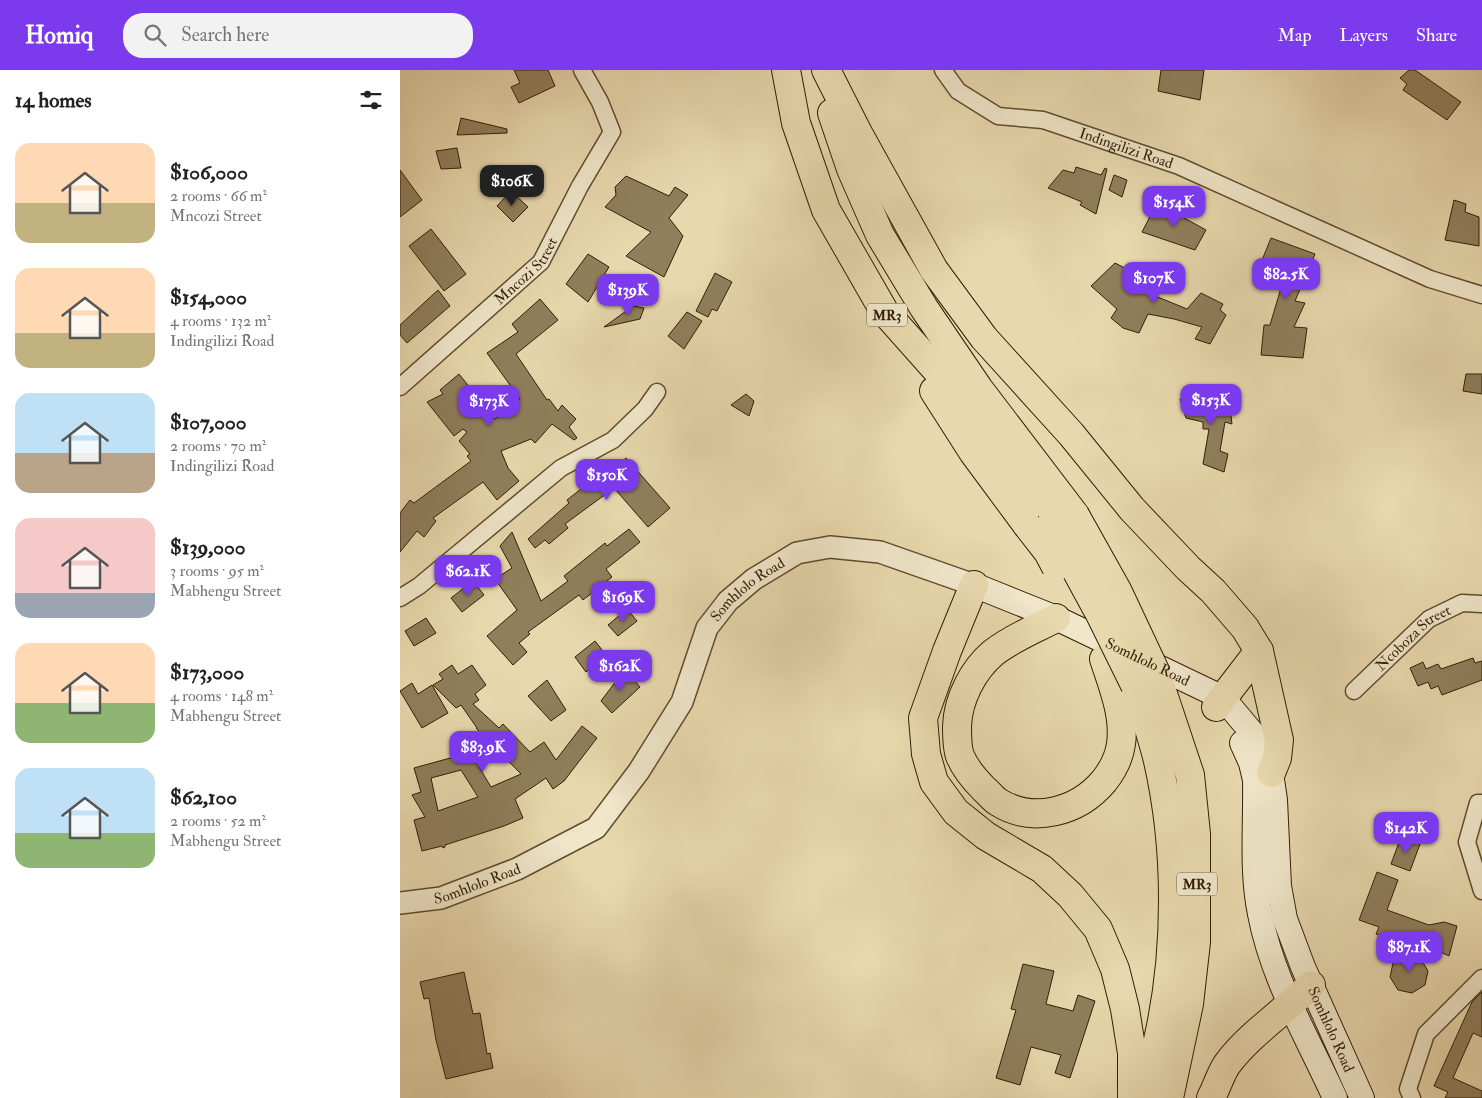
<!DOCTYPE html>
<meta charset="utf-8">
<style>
:root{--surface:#fff;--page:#f2f2f2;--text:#222;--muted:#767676;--accent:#7c3aed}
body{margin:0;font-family:"IM FELL Double Pica",serif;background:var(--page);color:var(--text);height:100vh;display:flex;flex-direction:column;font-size:19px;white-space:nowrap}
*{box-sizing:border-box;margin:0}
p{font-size:16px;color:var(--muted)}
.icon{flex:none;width:28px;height:28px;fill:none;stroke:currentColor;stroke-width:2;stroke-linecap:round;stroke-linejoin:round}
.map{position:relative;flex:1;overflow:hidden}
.drawer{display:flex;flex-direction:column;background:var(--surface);width:400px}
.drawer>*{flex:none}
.price{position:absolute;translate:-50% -42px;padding:0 11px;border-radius:10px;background:var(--accent);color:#fff;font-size:16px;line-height:32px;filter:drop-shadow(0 1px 2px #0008)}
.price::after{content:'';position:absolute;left:50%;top:30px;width:15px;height:11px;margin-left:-8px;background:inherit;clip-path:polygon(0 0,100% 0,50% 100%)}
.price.selected{background:#222;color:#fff}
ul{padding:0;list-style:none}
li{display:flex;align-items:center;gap:15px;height:125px;padding:0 15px}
li span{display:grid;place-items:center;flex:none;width:140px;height:100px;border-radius:15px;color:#555}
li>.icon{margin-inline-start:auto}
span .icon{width:60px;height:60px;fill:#fffc;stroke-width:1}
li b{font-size:21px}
h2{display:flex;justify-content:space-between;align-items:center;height:60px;padding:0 15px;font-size:21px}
header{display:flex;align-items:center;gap:30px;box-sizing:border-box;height:70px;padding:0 25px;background:var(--accent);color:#fff}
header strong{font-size:24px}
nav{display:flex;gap:28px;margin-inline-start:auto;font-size:18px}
.search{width:350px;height:45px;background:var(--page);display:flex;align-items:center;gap:12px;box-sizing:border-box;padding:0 18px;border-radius:20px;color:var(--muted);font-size:19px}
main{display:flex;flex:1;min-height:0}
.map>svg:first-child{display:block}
.building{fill:#907f5c;stroke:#311e05;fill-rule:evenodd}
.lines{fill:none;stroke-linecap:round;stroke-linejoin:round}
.minor-casing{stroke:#5f4c2f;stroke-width:19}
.tertiary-casing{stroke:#5f4c2f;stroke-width:24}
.secondary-casing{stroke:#311e05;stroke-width:26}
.motorway-casing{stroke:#311e05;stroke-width:30}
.minor{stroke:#f0e6ca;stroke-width:16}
.tertiary{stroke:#f0e6ca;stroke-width:21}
.secondary{stroke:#f0e6ca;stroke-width:24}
.motorway{stroke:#e8d8ad;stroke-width:28}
.motorway-bridge-casing{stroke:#311e05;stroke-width:30;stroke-linecap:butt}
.motorway-bridge{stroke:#e8d8ad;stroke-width:28}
.labels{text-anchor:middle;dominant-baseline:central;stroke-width:4;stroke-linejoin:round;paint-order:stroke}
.shield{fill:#f0e6ca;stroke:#6a5a40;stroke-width:1}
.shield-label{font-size:14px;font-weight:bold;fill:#311e05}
.street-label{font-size:15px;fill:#311e05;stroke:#f0e6ca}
</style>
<header>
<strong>Homiq</strong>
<div class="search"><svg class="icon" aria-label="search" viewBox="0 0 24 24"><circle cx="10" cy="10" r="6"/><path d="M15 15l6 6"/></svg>Search here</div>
<nav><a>Map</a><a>Layers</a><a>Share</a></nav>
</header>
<main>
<section class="drawer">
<h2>14 homes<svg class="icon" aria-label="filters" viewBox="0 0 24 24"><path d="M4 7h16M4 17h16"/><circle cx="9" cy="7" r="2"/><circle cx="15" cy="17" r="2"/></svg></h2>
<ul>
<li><span style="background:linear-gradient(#ffd9b3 60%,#c2b280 0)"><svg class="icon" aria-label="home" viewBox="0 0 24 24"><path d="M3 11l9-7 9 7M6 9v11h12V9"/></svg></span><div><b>$106,000</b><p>2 rooms · 66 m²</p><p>Mncozi Street</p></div></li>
<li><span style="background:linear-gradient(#ffd9b3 65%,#c2b280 0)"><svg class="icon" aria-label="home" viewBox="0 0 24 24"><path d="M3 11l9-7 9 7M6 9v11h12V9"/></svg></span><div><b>$154,000</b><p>4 rooms · 132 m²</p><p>Indingilizi Road</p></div></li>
<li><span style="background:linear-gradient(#bfe0f5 60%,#b9a48a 0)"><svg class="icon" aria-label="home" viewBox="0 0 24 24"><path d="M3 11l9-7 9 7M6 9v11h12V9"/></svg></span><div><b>$107,000</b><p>2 rooms · 70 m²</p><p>Indingilizi Road</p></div></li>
<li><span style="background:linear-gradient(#f6c9c9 75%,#9aa5b1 0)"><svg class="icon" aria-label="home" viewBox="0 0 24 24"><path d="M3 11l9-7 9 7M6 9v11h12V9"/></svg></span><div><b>$139,000</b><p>3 rooms · 95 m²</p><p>Mabhengu Street</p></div></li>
<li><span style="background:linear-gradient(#ffd9b3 60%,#8fb573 0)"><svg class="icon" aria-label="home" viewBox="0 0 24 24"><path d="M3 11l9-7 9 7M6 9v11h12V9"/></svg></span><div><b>$173,000</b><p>4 rooms · 148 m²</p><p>Mabhengu Street</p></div></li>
<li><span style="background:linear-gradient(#bfe0f5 65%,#8fb573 0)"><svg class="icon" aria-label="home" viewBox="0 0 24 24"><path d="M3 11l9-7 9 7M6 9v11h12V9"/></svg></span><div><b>$62,100</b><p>2 rooms · 52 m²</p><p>Mabhengu Street</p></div></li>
</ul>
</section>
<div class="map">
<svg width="1082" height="1028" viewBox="0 0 1082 1028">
<rect width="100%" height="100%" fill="#e8d8ad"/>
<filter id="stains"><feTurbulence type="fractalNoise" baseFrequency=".004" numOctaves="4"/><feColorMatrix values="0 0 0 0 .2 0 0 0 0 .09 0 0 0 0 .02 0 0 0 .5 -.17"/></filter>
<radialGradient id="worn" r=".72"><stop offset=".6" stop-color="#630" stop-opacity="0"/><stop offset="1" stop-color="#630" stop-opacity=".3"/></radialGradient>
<!-- building -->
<g class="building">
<path d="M114 0H148L155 16 119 33 111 17 120 13Z"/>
<path d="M761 0H804L800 30 758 21Z"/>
<path d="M1009 0H1015L1061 32 1047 50 1003 20 1007 14 1000 8Z"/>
<path d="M61 48 107 59V63L57 65Z"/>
<path d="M57 78 61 98 41 99 36 81Z"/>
<path d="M676 97 701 105 705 98 707 99 696 144 680 135 682 132 648 118 663 100 674 103Z"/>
<path d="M0 100 22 130 0 147Z"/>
<path d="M714 105 727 110 722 127 709 120Z"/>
<path d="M226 106 269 126 275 117 288 125 269 148 283 166 264 207 226 186 251 162 205 137 216 125 215 117Z"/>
<path d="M111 121 128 137 113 152 97 136Z"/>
<path d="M1054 130 1066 134 1065 142 1079 147V176L1045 170Z"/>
<path d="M757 133 806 160 795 180 742 162Z"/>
<path d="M31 159 66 204 44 221 9 176Z"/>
<path d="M871 168 915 184 895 231 905 233 894 257 907 258 903 288 861 285 864 255H870L884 208 860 195Z"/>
<path d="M188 184 209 197 188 232 166 214Z"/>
<path d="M715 193 752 212 748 223 787 239 801 223 823 234 820 240 826 245 810 274 795 269 802 257 774 249 748 244 739 263 723 258 711 248 717 239 691 216Z"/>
<path d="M315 203 332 212 317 241 312 239 308 247 296 241Z"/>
<path d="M38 220 50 236 7 273 0 265V255Z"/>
<path d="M140 229 158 250 116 284 147 330 149 329 158 341 162 335 176 349 169 357 177 368 174 370 152 354 135 373 131 369 101 381 108 398 119 411 97 430 83 412 33 448 36 451 24 467 17 461 0 482V443L10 430 14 433 71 391 67 386 70 384 59 371 67 362 63 359 54 366 27 332 43 324 40 320 59 304 95 349 120 329 87 283 118 262 112 254Z"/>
<path d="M233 236 244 238 240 249 204 257Z"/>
<path d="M287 242 302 251 284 279 268 266Z"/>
<path d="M1066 304H1082V324L1063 321Z"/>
<path d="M346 324 354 331 349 346 331 335Z"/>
<path d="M780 329H829L832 354 825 352 820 381 828 384 824 402 803 394 809 359H803V352L786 348Z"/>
<path d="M226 388 270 438 248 457 214 418 165 454 168 458 149 474 145 470 135 478 128 469 169 433 167 430 191 411 195 416Z"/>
<path d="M229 459 240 472 206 499 212 507 183 530 179 525 128 562 130 564 119 573 127 582 113 595 87 566 117 540 95 509 112 498 100 476 112 462 141 531 168 511 164 506 205 473 207 476Z"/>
<path d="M73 511 84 525 62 542 51 528Z"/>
<path d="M227 539 237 551 218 566 208 555Z"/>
<path d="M26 548 36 563 14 576 5 561Z"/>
<path d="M195 571 206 585 186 602 175 587Z"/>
<path d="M1073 588 1075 593 1082 591V610L1042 625 1038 616 1031 619 1028 612 1018 616 1010 598 1023 592 1026 599 1038 594 1041 599Z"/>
<path d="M52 595 58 604 72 595 86 615 75 624 79 630 73 634 99 658 103 654 130 682 144 672 156 690 182 656 197 668 164 711 153 719 146 708 115 729 123 748 104 756 45 775V777L43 778 42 776 22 781 14 750 25 747 12 725 21 722 14 698 54 687 50 682 64 672 91 717 121 704 76 658H77L61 635 56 638 33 615 43 609 39 604ZM61 700 78 727 38 741 31 708Z"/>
<path d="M227 602 240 617 212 643 201 631 213 615Z"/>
<path d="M147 610 166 640 151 651 128 626Z"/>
<path d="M12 613 18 624 32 615 48 643 22 658 0 621Z"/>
<path d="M1001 767 1020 774 1010 801 991 794Z"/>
<path d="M977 802 998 810 987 840 1029 855 1044 852 1057 856 1049 886 1006 866 1014 878 976 864 979 857 959 850Z"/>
<path d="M1015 879 1028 901 1025 915 1012 923 998 920 990 907 993 893Z"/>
<path d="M623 894 654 901 646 934 673 941 678 925 695 931 670 1008 655 1003 661 985 631 977 620 1015 596 1008 616 940 611 939Z"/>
<path d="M64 902 73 944 80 943 87 984 90 983 93 998 46 1009 36 970 29 928 24 929 20 912Z"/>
<path d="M1082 922V967L1073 963 1053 1008 1082 1021V1028H1045L1048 1022 1034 1016 1072 932Z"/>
</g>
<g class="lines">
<!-- minor casing -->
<g class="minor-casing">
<g id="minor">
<path id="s1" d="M543 0 558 21 598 46 643 50 779 96 1030 209 1082 225"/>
<path id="s2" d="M0 317 141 192 180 116 212 62 200 32 182 0"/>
<path d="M0 528 19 516 161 398 213 370 245 339 257 322"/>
<path id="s3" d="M954 621 1029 549 1062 533 1082 534"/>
<path d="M1082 733H1078L1067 772 1082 821"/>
<path d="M1012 1028 1008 1019 1026 964 1082 908"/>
</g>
</g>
<!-- tertiary casing -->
<g class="tertiary-casing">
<g id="tertiary">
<path id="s4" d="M0 833 41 828 117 799 196 758 239 701 282 632 307 558 328 531 354 509 397 483 430 477 480 482 574 515"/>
</g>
</g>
<!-- secondary casing -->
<g class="secondary-casing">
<g id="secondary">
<path id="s5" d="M574 515 656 548 823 628 854 665 871 703 875 730 879 816 885 849 903 897 962 1028"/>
<path d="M842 673 851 693 855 710C856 754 851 801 860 844 872 909 908 968 935 1028"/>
</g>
</g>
<!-- motorway casing -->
<g class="motorway-casing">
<g id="motorway">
<path d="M386 0 396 53 426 140 484 241 557 323 651 454"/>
<path d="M426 0 458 63 534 200 584 268 671 364 732 439 788 498 813 521 845 558 859 581 879 670 877 688 871 703"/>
<path d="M432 43 451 99 480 165 524 238 579 319 675 445"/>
<path d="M534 321 573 382 627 455"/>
<path d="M574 515 547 581 523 648 526 684 534 712 556 742 586 766 642 799 670 825 698 859 715 899 725 939 732 983V1028"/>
<path d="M656 548C635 559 612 568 593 583 573 600 558 629 557 656 557 664 557 678 560 686 565 698 575 710 584 719 589 723 593 729 598 732 633 754 678 742 704 711 712 701 719 688 721 674 725 646 713 616 704 589"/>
<path d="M756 603 790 705 796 764V872L789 934 769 1028"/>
<path d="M735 615C743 640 752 666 758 691 778 779 778 882 758 970 753 990 749 1009 741 1028"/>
<path d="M816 637 859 581"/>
<path d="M811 1028C817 1017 821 1002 828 993 851 963 884 942 911 915"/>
</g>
</g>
<!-- minor -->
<use href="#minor" class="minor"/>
<!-- tertiary -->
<use href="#tertiary" class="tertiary"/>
<!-- secondary -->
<use href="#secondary" class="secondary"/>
<!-- motorway -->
<use href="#motorway" class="motorway"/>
<!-- motorway-bridge casing -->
<g class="motorway-bridge-casing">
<g id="motorway-bridge">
<path d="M675 445 717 520 756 603"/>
<path d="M651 454 701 546 735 615"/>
<path d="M627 455 648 482 656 497"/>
</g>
</g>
<!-- motorway-bridge -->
<use href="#motorway-bridge" class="motorway-bridge"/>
</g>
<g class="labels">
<!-- shield labels -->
<g class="shield">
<rect x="467" y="233.5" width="40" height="23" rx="4"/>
<rect x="777" y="802.5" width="40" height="23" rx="4"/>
</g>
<g class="shield-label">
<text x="487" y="245">MR3</text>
<text x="797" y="814">MR3</text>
</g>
<!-- street labels -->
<g class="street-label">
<text stroke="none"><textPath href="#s1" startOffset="206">Indingilizi Road</textPath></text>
<text stroke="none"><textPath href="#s2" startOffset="172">Mncozi Street</textPath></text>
<text stroke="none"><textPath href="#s4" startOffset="499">Somhlolo Road</textPath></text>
<text stroke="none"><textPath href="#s3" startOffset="80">Ncoboza Street</textPath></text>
<text stroke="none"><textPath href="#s5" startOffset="190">Somhlolo Road</textPath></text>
<text stroke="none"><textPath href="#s4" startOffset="80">Somhlolo Road</textPath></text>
<text stroke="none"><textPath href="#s5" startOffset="630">Somhlolo Road</textPath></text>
</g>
</g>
<rect width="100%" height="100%" filter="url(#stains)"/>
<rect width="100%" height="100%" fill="url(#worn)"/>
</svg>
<b class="price selected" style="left:112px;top:137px">$106K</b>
<b class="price" style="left:774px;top:158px">$154K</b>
<b class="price" style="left:886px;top:230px">$82.5K</b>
<b class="price" style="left:754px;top:234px">$107K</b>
<b class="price" style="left:228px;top:246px">$139K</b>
<b class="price" style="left:811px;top:356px">$153K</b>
<b class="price" style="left:89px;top:357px">$173K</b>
<b class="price" style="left:207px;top:431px">$150K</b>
<b class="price" style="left:68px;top:527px">$62.1K</b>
<b class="price" style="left:223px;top:553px">$169K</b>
<b class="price" style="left:220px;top:622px">$162K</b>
<b class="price" style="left:83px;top:703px">$83.9K</b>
<b class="price" style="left:1006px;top:784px">$142K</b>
<b class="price" style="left:1009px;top:903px">$87.1K</b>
</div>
</main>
